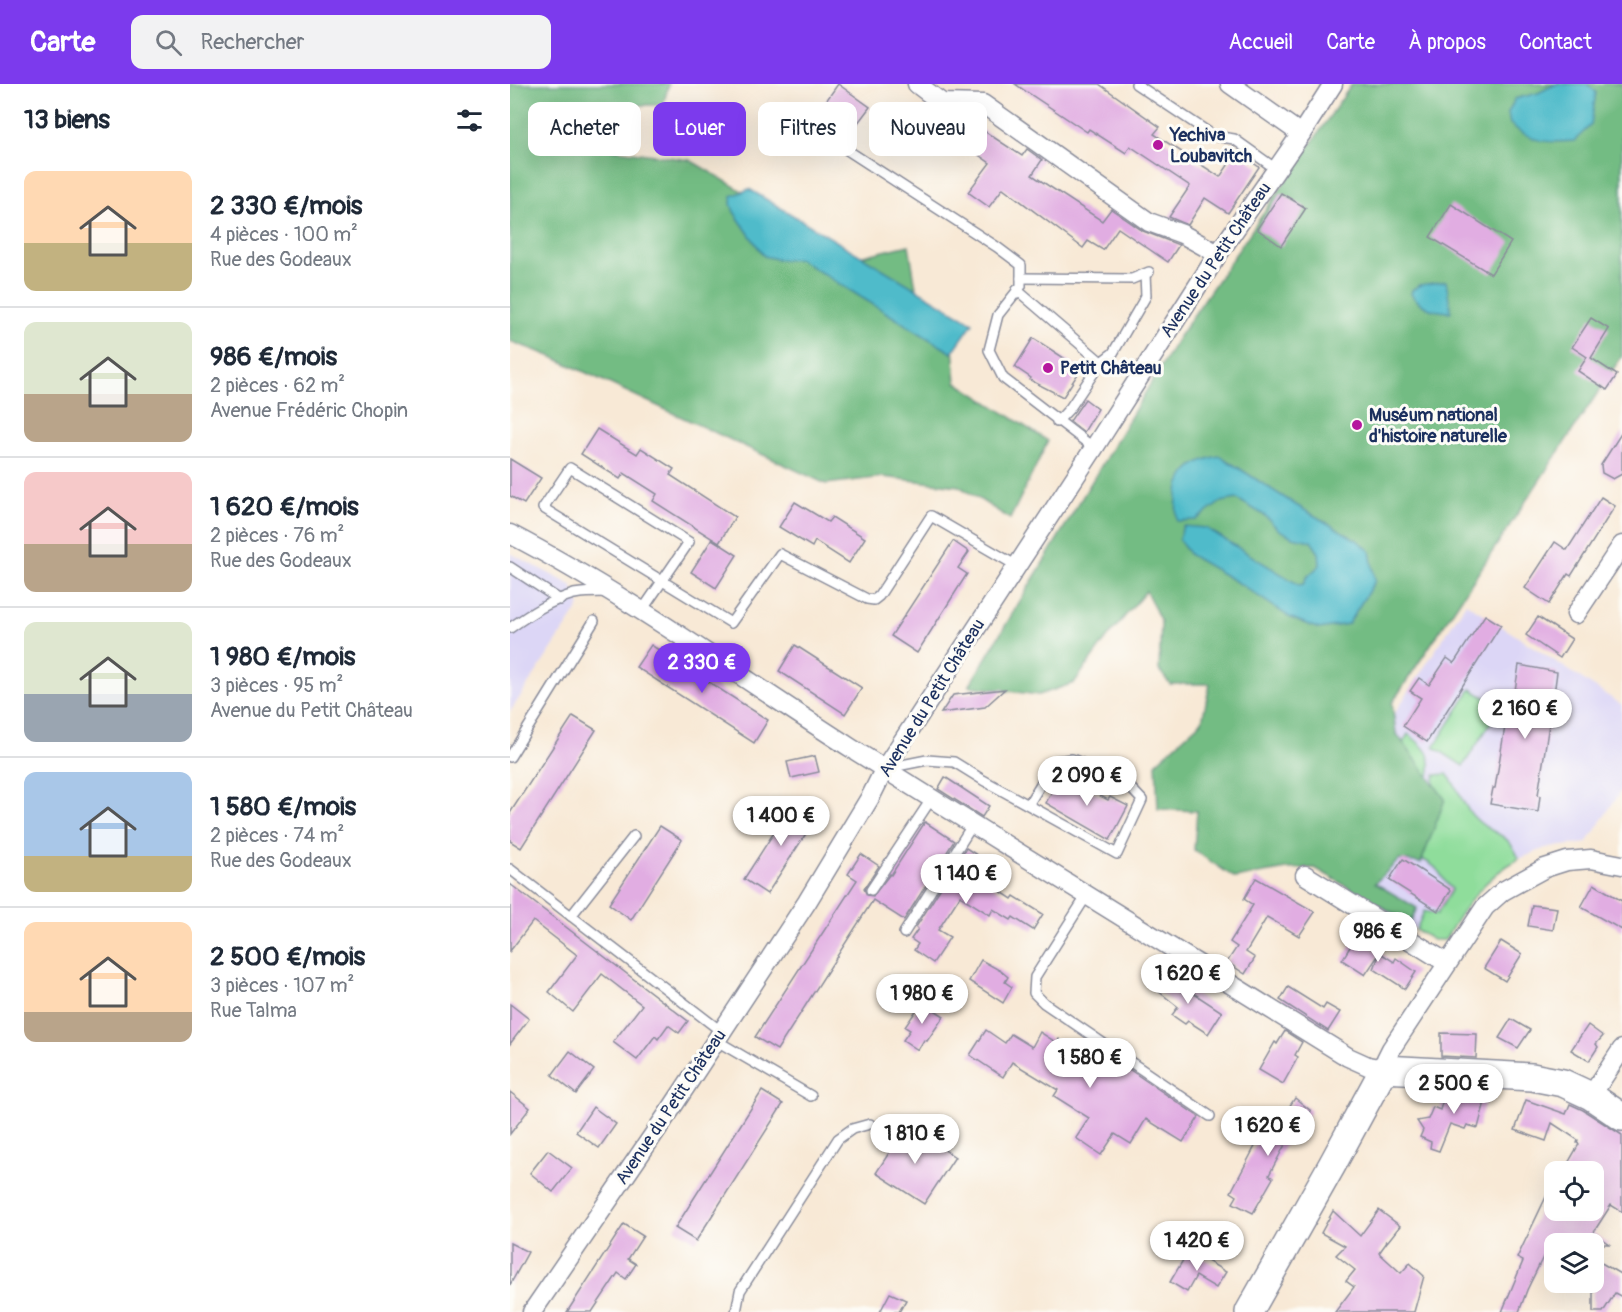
<!DOCTYPE html>
<html lang="fr">
<meta charset="utf-8">
<style>
:root{--surface:#fff;--page:#f2f2f3;--text:#1f2937;--muted:#747a83;--line:#e0e1e3;--accent:#7c3aed}
body{margin:0;font-family:Pangolin,sans-serif;background:var(--page);color:var(--text);height:100vh;display:flex;flex-direction:column;font-size:22px;white-space:nowrap}
*{box-sizing:border-box;margin:0}
p{font-size:20px;color:var(--muted)}
.icon{flex:none;width:33px;height:33px;fill:none;stroke:currentColor;stroke-width:2;stroke-linecap:round;stroke-linejoin:round}
.map{position:relative;flex:1;overflow:hidden}
.details{display:flex;flex-direction:column;background:var(--surface);width:510px}
.details>*{flex:none}
.banner{position:absolute;left:18px;top:18px;width:570px;height:54px;display:flex;gap:12px}
.tools{position:absolute;left:1034px;top:1077px;display:grid;gap:12px}
.tools a{display:grid;place-items:center;width:60px;height:60px;border-radius:12px;background:var(--surface);box-shadow:0 6px 24px #0002;font-size:30px}
.price{position:absolute;translate:-50% -51px;padding:0 14px;border-radius:21px;background:#fff;color:#222;font-size:20px;line-height:39px;filter:drop-shadow(0 2px 3px #0008)}
.price::after{content:'';position:absolute;left:50%;top:36px;width:18px;height:14px;margin-left:-9px;background:inherit;clip-path:polygon(0 0,100% 0,50% 100%)}
.price.selected{background:var(--accent);color:#fff}
ul{padding:0;list-style:none}
li{display:flex;align-items:center;gap:18px;height:150px;padding:0 24px}
li+li{border-top:2px solid var(--line)}
li span{display:grid;place-items:center;flex:none;width:168px;height:120px;border-radius:12px;color:#555}
li>.icon{margin-inline-start:auto}
span .icon{width:72px;height:72px;fill:#fffc;stroke-width:1}
li b{font-size:26px}
h2{display:flex;justify-content:space-between;align-items:center;height:72px;padding:0 24px;font-size:26px}
.chip{padding:0 21px;border-radius:12px;background:var(--surface);box-shadow:0 6px 24px #0002;font-size:21px;line-height:54px}
.chip.selected{background:var(--accent);color:#fff}
header{display:flex;align-items:center;gap:36px;box-sizing:border-box;height:84px;padding:0 30px;background:var(--accent);color:#fff}
header strong{font-size:28px}
nav{display:flex;gap:33px;margin-inline-start:auto;font-size:21px}
.search{width:420px;height:54px;background:var(--page);display:flex;align-items:center;gap:15px;box-sizing:border-box;padding:0 21px;border-radius:12px;color:var(--muted);font-size:22px}
main{display:flex;flex:1;min-height:0}
.map>svg:first-child{display:block}
.built{fill:#dcd6f6}
.green{fill:#8fdd9b;stroke:#55867c;stroke-width:1.5}
.forest{fill:#73bc83;stroke:#477670;stroke-width:1.5}
.water{fill:#4fbbca;stroke:#357594;stroke-width:1.5}
.building{fill:#e1ade2}
.lines{fill:none;stroke-linecap:round;stroke-linejoin:round}
.lane-casing{stroke:#8a8c9a;stroke-width:12}
.street-casing{stroke:#8a8c9a;stroke-width:21}
.secondary-casing{stroke:#8a8c9a;stroke-width:30}
.lane{stroke:#fff;stroke-width:9}
.street{stroke:#fff;stroke-width:18}
.secondary{stroke:#fff;stroke-width:27}
.poi-dot{fill:#b5179e;stroke:#fdfcf7;stroke-width:2}
.labels{text-anchor:middle;dominant-baseline:central;stroke-width:6;stroke-linejoin:round;paint-order:stroke}
.poi-label{font-size:18px;font-weight:bold;fill:#1b2f5e;stroke:#fdfcf7;text-anchor:start}
.street-label{font-size:18px;fill:#1b2f5e;stroke:#fdfcf7}
</style>
<header>
<strong>Carte</strong>
<div class="search"><svg class="icon" aria-label="search" viewBox="0 0 24 24"><circle cx="10" cy="10" r="6"/><path d="M15 15l6 6"/></svg>Rechercher</div>
<nav><a>Accueil</a><a>Carte</a><a>À propos</a><a>Contact</a></nav>
</header>
<main>
<section class="details">
<h2>13 biens<svg class="icon" aria-label="filters" viewBox="0 0 24 24"><path d="M4 7h16M4 17h16"/><circle cx="9" cy="7" r="2"/><circle cx="15" cy="17" r="2"/></svg></h2>
<ul>
<li><span style="background:linear-gradient(#ffd9b3 60%,#c2b280 0)"><svg class="icon" aria-label="home" viewBox="0 0 24 24"><path d="M3 11l9-7 9 7M6 9v11h12V9"/></svg></span><div><b>2 330 €/mois</b><p>4 pièces · 100 m²</p><p>Rue des Godeaux</p></div></li>
<li><span style="background:linear-gradient(#dfe7d0 60%,#b9a48a 0)"><svg class="icon" aria-label="home" viewBox="0 0 24 24"><path d="M3 11l9-7 9 7M6 9v11h12V9"/></svg></span><div><b>986 €/mois</b><p>2 pièces · 62 m²</p><p>Avenue Frédéric Chopin</p></div></li>
<li><span style="background:linear-gradient(#f6c9c9 60%,#b9a48a 0)"><svg class="icon" aria-label="home" viewBox="0 0 24 24"><path d="M3 11l9-7 9 7M6 9v11h12V9"/></svg></span><div><b>1 620 €/mois</b><p>2 pièces · 76 m²</p><p>Rue des Godeaux</p></div></li>
<li><span style="background:linear-gradient(#dfe7d0 60%,#9aa5b1 0)"><svg class="icon" aria-label="home" viewBox="0 0 24 24"><path d="M3 11l9-7 9 7M6 9v11h12V9"/></svg></span><div><b>1 980 €/mois</b><p>3 pièces · 95 m²</p><p>Avenue du Petit Château</p></div></li>
<li><span style="background:linear-gradient(#a9c7e8 70%,#c2b280 0)"><svg class="icon" aria-label="home" viewBox="0 0 24 24"><path d="M3 11l9-7 9 7M6 9v11h12V9"/></svg></span><div><b>1 580 €/mois</b><p>2 pièces · 74 m²</p><p>Rue des Godeaux</p></div></li>
<li><span style="background:linear-gradient(#ffd9b3 75%,#b9a48a 0)"><svg class="icon" aria-label="home" viewBox="0 0 24 24"><path d="M3 11l9-7 9 7M6 9v11h12V9"/></svg></span><div><b>2 500 €/mois</b><p>3 pièces · 107 m²</p><p>Rue Talma</p></div></li>
</ul>
</section>
<div class="map">
<svg width="1112" height="1228" viewBox="0 0 1112 1228">
<rect width="100%" height="100%" fill="#fdfcf7"/>
<filter id="ink" filterUnits="userSpaceOnUse"><feTurbulence type="fractalNoise" baseFrequency=".0167" numOctaves="2"/><feDisplacementMap in="SourceGraphic" scale="12" xChannelSelector="R" yChannelSelector="G"/><feConvolveMatrix kernelMatrix="1 2 1 2 8 2 1 2 1" color-interpolation-filters="sRGB"/></filter>
<filter id="wash" filterUnits="userSpaceOnUse"><feTurbulence type="fractalNoise" baseFrequency=".008" numOctaves="4" result="noise"/><feDisplacementMap in="SourceGraphic" scale="24" xChannelSelector="R" yChannelSelector="G"/><feGaussianBlur stdDeviation="1.35" result="paint"/><feColorMatrix in="noise" values="0 0 0 0 0 0 0 0 0 0 0 0 0 0 0 0 0 1.4 0 .05"/><feComposite in="paint" operator="in"/></filter>
<g filter="url(#wash)">
<rect width="100%" height="100%" fill="#f8e9d6"/>
<!-- built -->
<g class="built">
<path d="M0 469 61 501 70 522 0 628Z"/>
<path d="M956 519 1112 621V705L1077 759 1035 764 1000 779 991 785 965 810 935 856H923L790 775Z"/>
</g>
<!-- green -->
<g class="green">
<path d="M961 605 991 623 953 682 924 663Z"/>
<path d="M898 650C927 671 921 678 916 712L882 676Z"/>
<path d="M937 690C949 703 952 722 965 734 983 753 997 745 1009 775 975 792 953 824 935 856H923L906 846 914 827 927 830 942 805C935 800 934 795 929 788 923 780 916 777 907 773L928 720 924 696 925 691Z"/>
</g>
<!-- forest -->
<g class="forest">
<path d="M0 0H159L153 21H36L50 58 180 76 345 174 399 161 408 216 441 241 446 298 538 357 500 435 449 402 373 393 316 400 40 272 0 257Z"/>
<path d="M842 0H1112V272L882 619 886 649 935 715 911 779 889 776 865 799 907 824 900 839 805 784 777 785 725 794 684 766 687 727 648 725 646 679 692 637 700 600H660L649 586 651 538 636 507 596 555 564 599 529 611 459 602 668 254Z"/>
</g>
<!-- water -->
<g class="water">
<path d="M1046 0H1077L1086 8 1081 41 1064 57C1035 59 1024 59 1000 40L998 29 1005 15 1028 9Z"/>
<path d="M239 105 254 114 463 239 442 269 289 175 271 176 254 172 224 128 221 120 222 112Z"/>
<path d="M936 197 941 228C921 227 914 225 901 210L902 206 910 201Z"/>
<path d="M710 372 786 421 847 456 860 467 865 497 838 540 809 545 781 534 730 500 680 471 669 456 673 442 696 444 789 501 794 500 796 494 810 481 809 469 801 457 783 453 769 446 754 431 727 415 711 418 686 436 667 437C664 401 671 378 710 372Z"/>
</g>
<g id="blocks">
<!-- building -->
<g class="building">
<path d="M328 0 360 23 341 48 311 24Z"/>
<path d="M505 0H589L650 43 644 50 710 93 727 68 749 83 718 129 695 114 678 141 659 133 680 102 620 62 616 69 579 45 577 48Z"/>
<path d="M465 41 512 72 517 65 532 76 522 91 592 137 601 125 633 147 669 161 658 178 608 144 593 166 578 157 573 164 493 104 479 123 458 108 480 79 453 60Z"/>
<path d="M771 109 796 124 771 162 747 145Z"/>
<path d="M941 120 1001 158 981 190 920 153Z"/>
<path d="M1081 234 1099 245 1081 274 1107 291 1097 306 1068 287 1077 273 1062 263Z"/>
<path d="M523 254 571 285 553 313 520 296 521 294 505 283Z"/>
<path d="M575 315 588 325 574 348 560 337Z"/>
<path d="M87 345 127 370 131 364 164 385 160 391 225 433 209 459 143 417 147 410 114 389 110 395 71 370Z"/>
<path d="M1112 348V390L1103 395 1092 389 1091 381Z"/>
<path d="M0 375 31 394 14 420 0 412Z"/>
<path d="M1091 413 1105 422 1061 492 1058 490 1039 520 1015 504 1045 458 1057 466Z"/>
<path d="M285 418 318 438 322 433 355 454 339 479 305 457 302 463 269 443Z"/>
<path d="M202 455 227 471 206 504 181 488Z"/>
<path d="M443 457 459 468 448 484 457 490 407 569 381 552Z"/>
<path d="M975 531 991 541 917 658 893 642 911 614 900 607 909 594 919 601 937 574 944 579Z"/>
<path d="M1028 533 1062 555 1050 574 1016 551Z"/>
<path d="M141 561 258 636 244 659 126 583Z"/>
<path d="M285 561 352 604 335 630 269 587Z"/>
<path d="M1009 581 1047 588 1042 625 1045 626 1042 641 1039 640 1028 711 1030 712 1028 728 980 720 983 704H985L999 618 1003 619Z"/>
<path d="M495 605 475 623 431 629 443 611Z"/>
<path d="M63 632 86 646 11 764 0 757V729Z"/>
<path d="M305 672 309 688 281 694 277 678Z"/>
<path d="M551 691 598 716 600 713 618 722 600 756 536 719Z"/>
<path d="M435 693 479 722 472 733 428 705Z"/>
<path d="M285 716 308 731 257 810 234 795Z"/>
<path d="M415 738 444 757 394 836 363 816 267 966 245 953 347 796 338 790 351 770 369 782 354 805 357 811 363 812 380 790 381 791Z"/>
<path d="M150 742 172 756 121 836 99 820Z"/>
<path d="M456 764 473 775 464 790 502 815 504 812 533 830 523 846 503 833 501 836 483 825 480 831 450 812 428 846 440 853 423 879 404 866 408 860 401 855 408 845 406 843Z"/>
<path d="M893 775 941 806 928 827 879 796Z"/>
<path d="M746 794 805 828 789 852 757 833 736 868 745 874 735 890 717 878 727 863 720 858 743 821 734 815Z"/>
<path d="M0 800 178 937 169 949 158 941 148 955 145 952 127 976 103 958 132 921 92 890 63 928 39 908 67 871 23 837 0 867Z"/>
<path d="M1084 800 1112 817V846L1071 823Z"/>
<path d="M1022 821 1047 824 1043 846 1018 842Z"/>
<path d="M846 853 884 878 886 874 906 888 895 905 864 885 870 869 855 891 832 876Z"/>
<path d="M991 857 1012 870 995 897 974 884Z"/>
<path d="M471 876 491 887 498 893 495 898 502 903 493 919 459 897Z"/>
<path d="M654 890 712 928 698 950 678 937 675 940 662 931 668 923 643 903Z"/>
<path d="M778 903 813 925 816 920 830 928 818 947 770 916Z"/>
<path d="M412 918 434 932 417 957 414 956 408 966 393 956 400 946 395 943Z"/>
<path d="M0 920 19 935 0 960Z"/>
<path d="M1001 935 1020 946 1008 964 989 954Z"/>
<path d="M1078 941 1093 952 1086 960 1088 963 1079 977 1061 966Z"/>
<path d="M476 946 495 959 501 950 522 963 530 948 547 959 549 955 594 983 601 973 689 1033 673 1058 636 1035 621 1060 605 1050 591 1071 566 1054 579 1034 544 1012 548 1006 502 978 493 993 460 971Z"/>
<path d="M775 947 792 958 785 971 788 973 773 1000 749 986 765 958 767 960Z"/>
<path d="M931 949 967 950 966 974 931 972Z"/>
<path d="M60 967 84 986 66 1010 42 991Z"/>
<path d="M936 1005 978 1006 968 1044 957 1041 955 1045 940 1040 929 1067 920 1064 921 1058 910 1053 913 1046 907 1037 918 1035 923 1023 930 1026Z"/>
<path d="M252 1007 273 1020 186 1157 165 1144Z"/>
<path d="M0 1008 20 1024 0 1050Z"/>
<path d="M785 1014 801 1027 795 1037 797 1038 784 1059 778 1055 759 1091 763 1094 743 1129 723 1119 727 1112 721 1108 750 1053 757 1056Z"/>
<path d="M1016 1016 1056 1030 1060 1020 1073 1026 1112 1051V1128L1101 1121 1083 1149 1099 1160H1044V1180L1033 1173 1017 1206 1009 1228H992L1013 1177 1007 1174 1044 1096V1126H1083V1088H1053L1069 1060 1067 1059 1068 1056 1042 1039 1036 1057 1005 1046Z"/>
<path d="M83 1023 106 1040 89 1064 66 1048Z"/>
<path d="M397 1041 445 1073 414 1120 366 1089Z"/>
<path d="M38 1066 62 1084 43 1108 20 1089Z"/>
<path d="M869 1126 890 1142 878 1157H875L877 1158 869 1169 891 1189 900 1179 914 1192 904 1228H825L844 1203 836 1197 845 1186 826 1171 835 1162 811 1149 823 1127 850 1152Z"/>
<path d="M114 1140 133 1152 118 1175 126 1180 116 1195 108 1189 82 1228H57Z"/>
<path d="M0 1159 18 1168 0 1201Z"/>
<path d="M679 1166 716 1188 706 1204 686 1192 677 1208 660 1198Z"/>
<path d="M1083 1174 1112 1191V1213L1105 1209 1093 1228H1083Z"/>
<path d="M380 1209 396 1216 389 1228H370Z"/>
</g>
</g>
</g>
<g filter="url(#ink)">
<use href="#blocks" fill-opacity="0" stroke="#8a8c9a" stroke-width="1.5"/>
<g class="lines">
<!-- lane casing -->
<g class="lane-casing">
<g id="lane">
<path d="M626 0 704 52 724 55 766 85"/>
<path d="M317 53 487 163 511 181V202L488 231 479 266 493 294 584 364"/>
<path d="M511 194 622 195 639 188"/>
<path d="M507 206 591 278"/>
<path d="M547 338 560 324 591 278 603 269 636 212 635 190"/>
<path d="M0 483 50 516"/>
<path d="M131 528 179 458 60 384 33 424 221 539 270 470 357 515 364 516 369 512 421 432 507 482"/>
<path d="M0 544C20 530 39 517 64 510 74 508 87 508 97 508"/>
<path d="M0 673 84 537"/>
<path d="M377 684 417 676 444 678 473 696 607 770 632 716 614 697 562 675 545 677 518 721"/>
<path d="M0 785 212 948"/>
<path d="M361 806 422 714"/>
<path d="M577 811 525 893 524 909 534 919 700 1032"/>
<path d="M61 832 124 752"/>
<path d="M394 849 463 740"/>
<path d="M207 957 301 1012"/>
<path d="M226 1228 230 1207 328 1055 342 1045 360 1040"/>
</g>
</g>
<!-- street casing -->
<g class="street-casing">
<g id="street">
<path d="M407 0 432 19 473 20 639 138 672 150 708 170"/>
<path d="M720 0 791 50"/>
<path d="M0 450C119 512 228 592 341 664 506 768 672 870 838 973L858 982 874 985 876 975 881 965 975 823 993 807 1035 784 1057 777 1081 775 1112 781"/>
<path d="M1066 530 1112 461"/>
<path d="M795 791 937 879"/>
<path d="M1081 1012 1112 965"/>
<path d="M22 1228 161 1025 297 818 361 712 375 684 584 364 708 170 791 50 823 0"/>
</g>
</g>
<!-- secondary casing -->
<g class="secondary-casing">
<path id="secondary" d="M739 1228 822 1081 874 985 1022 993 1053 999 1081 1012 1112 1033"/>
</g>
<!-- lane -->
<use href="#lane" class="lane"/>
<!-- street -->
<use href="#street" class="street"/>
<!-- secondary -->
<use href="#secondary" class="secondary"/>
</g>
</g>
<!-- markers -->
<g class="poi-dot">
<circle cx="648" cy="61" r="6"/>
<circle cx="538" cy="284" r="6"/>
<circle cx="847" cy="341" r="6"/>
</g>
<g class="labels">
<!-- poi labels -->
<g class="poi-label">
<text x="660" y="51">Yechiva<tspan x="660" dy="21">Loubavitch</tspan></text>
<text x="550" y="284">Petit Château</text>
<text x="859" y="331">Muséum national<tspan x="859" dy="21">d'histoire naturelle</tspan></text>
</g>
<!-- street labels -->
<g class="street-label">
<text transform="translate(706 176) rotate(-56)">Avenue du Petit Château</text>
<text transform="translate(422 614) rotate(-58)">Avenue du Petit Château</text>
<text transform="translate(161 1023) rotate(-56)">Avenue du Petit Château</text>
</g>
</g>
</svg>
<div class="tools">
<a><svg class="icon" aria-label="locate" viewBox="0 0 24 24"><circle cx="12" cy="12" r="6"/><path d="M12 2v4M12 18v4M2 12h4M18 12h4"/></svg></a>
<a><svg class="icon" aria-label="layers" viewBox="0 0 24 24"><path d="M12 4l9 5-9 5-9-5zM3 14l9 5 9-5"/></svg></a>
</div>
<b class="price selected" style="left:192px;top:610px">2 330 €</b>
<b class="price" style="left:1015px;top:656px">2 160 €</b>
<b class="price" style="left:577px;top:723px">2 090 €</b>
<b class="price" style="left:271px;top:763px">1 400 €</b>
<b class="price" style="left:456px;top:821px">1 140 €</b>
<b class="price" style="left:868px;top:879px">986 €</b>
<b class="price" style="left:678px;top:921px">1 620 €</b>
<b class="price" style="left:412px;top:941px">1 980 €</b>
<b class="price" style="left:580px;top:1005px">1 580 €</b>
<b class="price" style="left:944px;top:1031px">2 500 €</b>
<b class="price" style="left:758px;top:1073px">1 620 €</b>
<b class="price" style="left:405px;top:1081px">1 810 €</b>
<b class="price" style="left:687px;top:1188px">1 420 €</b>
<div class="banner">
<a class="chip">Acheter</a>
<a class="chip selected">Louer</a>
<a class="chip">Filtres</a>
<a class="chip">Nouveau</a>
</div>
</div>
</main>
